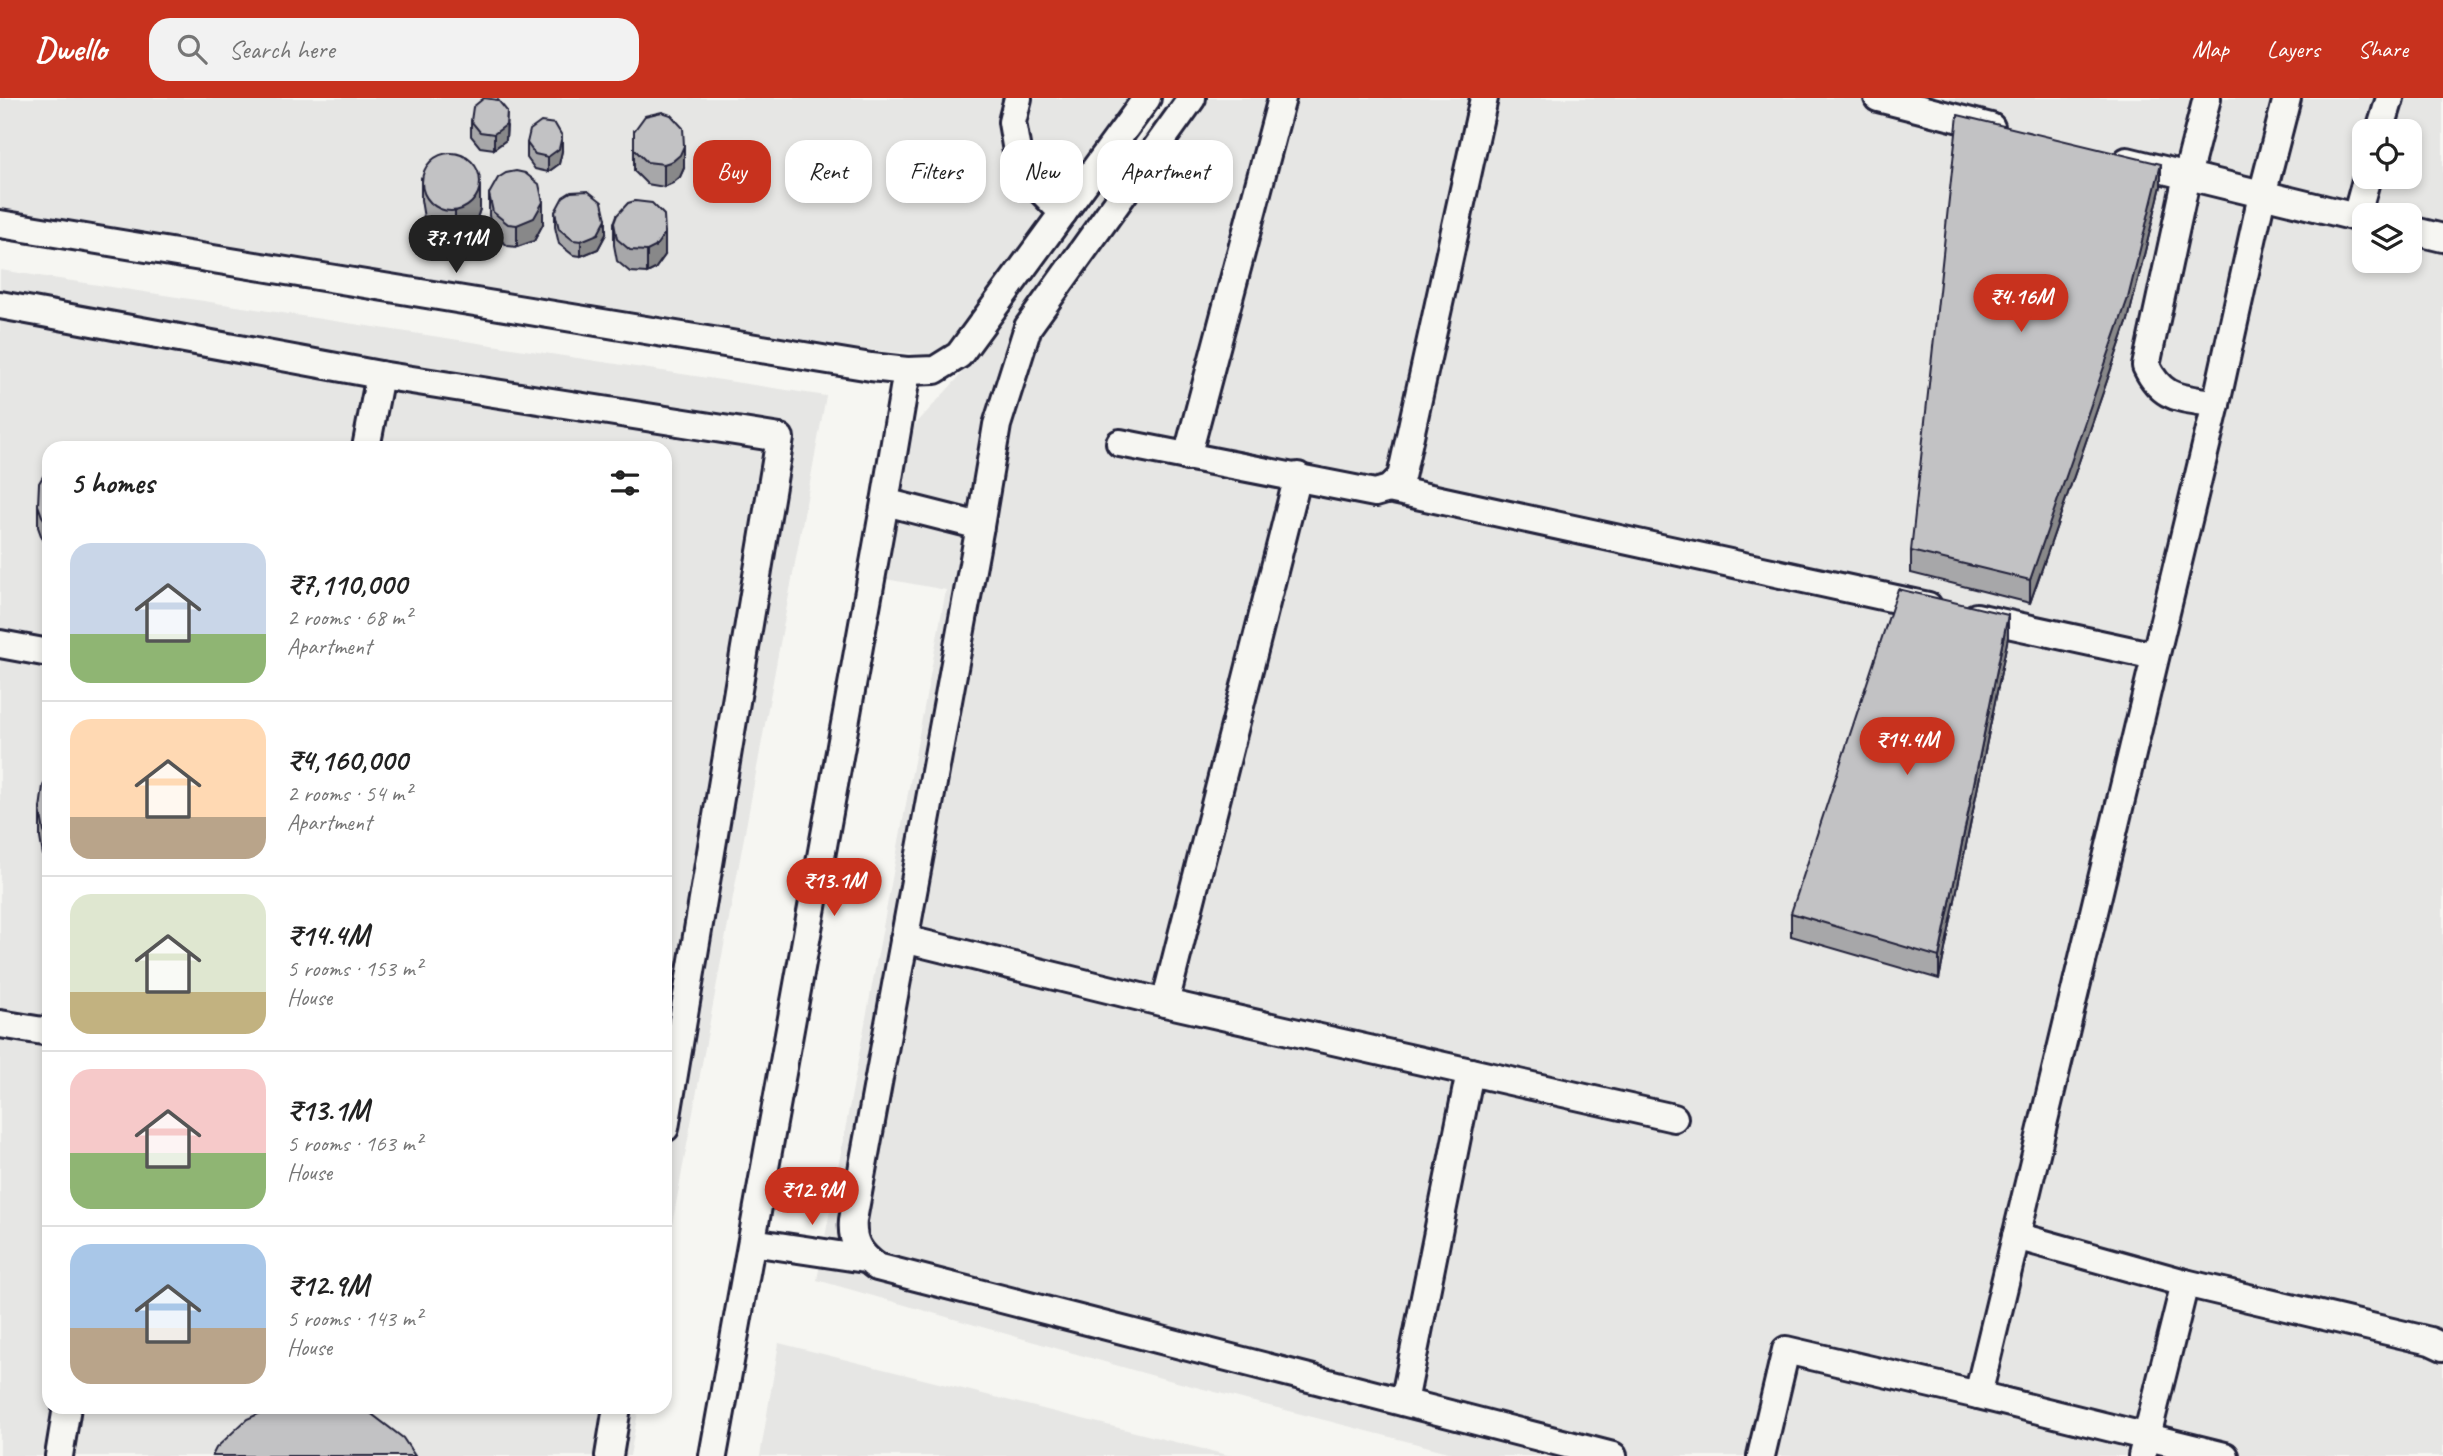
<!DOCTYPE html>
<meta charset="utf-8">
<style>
:root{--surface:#fff;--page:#f2f2f2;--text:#222;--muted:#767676;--line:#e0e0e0;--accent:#c8321e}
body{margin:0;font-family:Caveat,sans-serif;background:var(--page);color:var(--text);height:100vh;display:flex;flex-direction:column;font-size:26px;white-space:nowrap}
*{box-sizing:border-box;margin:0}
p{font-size:23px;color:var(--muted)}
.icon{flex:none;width:38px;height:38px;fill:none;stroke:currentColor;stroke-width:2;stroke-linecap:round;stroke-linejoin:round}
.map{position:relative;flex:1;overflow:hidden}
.sheet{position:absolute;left:42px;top:343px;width:630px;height:973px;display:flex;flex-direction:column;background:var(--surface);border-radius:21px;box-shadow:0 4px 10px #0003}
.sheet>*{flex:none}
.banner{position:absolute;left:693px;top:42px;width:665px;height:63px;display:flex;gap:14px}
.tools{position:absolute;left:2352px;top:21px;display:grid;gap:14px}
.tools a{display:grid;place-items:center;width:70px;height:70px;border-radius:14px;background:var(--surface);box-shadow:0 4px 10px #0003;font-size:35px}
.price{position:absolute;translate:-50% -60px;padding:0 16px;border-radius:24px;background:var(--accent);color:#fff;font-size:23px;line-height:46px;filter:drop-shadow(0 2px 4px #0008)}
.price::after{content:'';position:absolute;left:50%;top:42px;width:21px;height:16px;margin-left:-10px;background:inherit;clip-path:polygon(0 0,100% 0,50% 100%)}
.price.selected{background:#222;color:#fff}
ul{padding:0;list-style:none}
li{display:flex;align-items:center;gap:21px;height:175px;padding:0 28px}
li+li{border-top:2px solid var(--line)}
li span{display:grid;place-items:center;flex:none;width:196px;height:140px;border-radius:21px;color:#555}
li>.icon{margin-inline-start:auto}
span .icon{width:84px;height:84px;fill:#fffc;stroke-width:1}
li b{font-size:30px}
h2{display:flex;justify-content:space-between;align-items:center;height:84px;padding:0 28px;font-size:30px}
.pill{padding:0 24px;border-radius:21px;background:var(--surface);box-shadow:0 4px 10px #0003;font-size:24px;line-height:63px}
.pill.selected{background:var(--accent);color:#fff}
header{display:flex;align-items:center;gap:42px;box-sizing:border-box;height:98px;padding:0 35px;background:var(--accent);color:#fff}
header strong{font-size:33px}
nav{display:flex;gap:38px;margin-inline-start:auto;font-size:24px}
.search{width:490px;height:63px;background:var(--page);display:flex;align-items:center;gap:18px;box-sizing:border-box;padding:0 24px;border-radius:21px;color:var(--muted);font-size:26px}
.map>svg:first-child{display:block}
.built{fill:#e6e6e4;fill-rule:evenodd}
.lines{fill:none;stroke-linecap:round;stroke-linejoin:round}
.minor-casing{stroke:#22223b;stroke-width:32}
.minor{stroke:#f6f6f2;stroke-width:26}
.wall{fill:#a7a7a9;stroke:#22223b;stroke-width:2}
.shaded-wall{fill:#888889;stroke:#22223b;stroke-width:2}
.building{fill:#c2c2c4;stroke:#22223b;stroke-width:2}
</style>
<header>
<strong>Dwello</strong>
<div class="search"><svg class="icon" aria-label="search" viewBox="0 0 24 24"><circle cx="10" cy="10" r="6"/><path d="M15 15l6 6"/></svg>Search here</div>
<nav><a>Map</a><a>Layers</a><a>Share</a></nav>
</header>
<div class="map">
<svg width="2443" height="1358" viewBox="0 0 2443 1358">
<rect width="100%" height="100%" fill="#f6f6f2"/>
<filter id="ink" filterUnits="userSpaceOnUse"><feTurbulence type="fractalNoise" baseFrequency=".0143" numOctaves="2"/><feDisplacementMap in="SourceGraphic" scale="14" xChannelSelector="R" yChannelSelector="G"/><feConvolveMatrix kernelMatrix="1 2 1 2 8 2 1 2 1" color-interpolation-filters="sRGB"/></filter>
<g filter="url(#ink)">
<!-- built -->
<g class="built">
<path d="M0 0H1132L939 257 835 250 679 221 0 110Z"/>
<path d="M1171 0H2443V1358H1464L1161 1280 817 1182 946 492 880 480 912 330 958 280ZM2364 33H2410V79H2364ZM2364 117H2410V163H2364Z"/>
<path d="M0 172 826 298 665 1165V350H49V1309H639L630 1358H0Z"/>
<path d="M779 1245 1231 1358H760Z"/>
</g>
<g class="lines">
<!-- minor casing -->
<g class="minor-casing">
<g id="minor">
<path d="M1018 0 1012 24 1020 71 1063 115"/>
<path d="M1878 0 1991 29"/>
<path d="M2207 0 2187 78 2146 268C2163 303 2181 299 2216 306"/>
<path d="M2380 33 2390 0"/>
<path d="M2127 63 2364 121"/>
<path d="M2356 119 2367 79"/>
<path d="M0 126 871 269 907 273 935 272 959 257 1147 0"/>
<path d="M2410 132 2443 140"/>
<path d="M0 207 380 277 780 340 665 1030"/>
<path d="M1120 345 1375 395 1389 391 1401 379 1484 0"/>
<path d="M366 350 380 277"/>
<path d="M1187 359 1282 0"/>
<path d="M1389 391 1928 508"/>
<path d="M885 404 980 428 853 1122C851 1143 859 1156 877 1169L1613 1358"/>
<path d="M980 428 997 327 1028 229 1192 0"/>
<path d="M1976 519 2155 558"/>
<path d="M0 546 49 555"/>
<path d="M904 841 1165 905 1674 1020"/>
<path d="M1165 905 1298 378"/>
<path d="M0 926 49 934"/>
<path d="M2016 1138 2185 1185"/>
<path d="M752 1144 865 1161"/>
<path d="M1978 1297 2225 1358"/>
<path d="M1404 1304 1470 974"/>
<path d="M59 1358 67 1309"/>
<path d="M609 1358 617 1309"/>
<path d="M713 1358 885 404 907 273"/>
<path d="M1761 1358 1786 1252 1978 1297 2216 306 2262 97 2287 0"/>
<path d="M2142 1358 2185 1185 2430 1243 2443 1249"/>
</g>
</g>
<!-- minor -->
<use href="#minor" class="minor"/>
</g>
<!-- wall -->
<g class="wall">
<path d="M471 23 507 28 506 42 494 51 480 49 471 38Z"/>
<path d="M634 33 684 70 680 79 673 85 664 89 647 86 634 73Z"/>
<path d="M527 45 562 53 559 66 548 74 535 71 527 60Z"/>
<path d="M421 80 480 111 477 120 464 133 455 136 437 133 424 120 421 102Z"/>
<path d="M2161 88 2128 222 2030 505 1911 475V453Z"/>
<path d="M489 96 543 126 534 143 517 149 508 148 493 136 489 118Z"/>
<path d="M555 114 606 136 598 151 581 158 573 157 559 146 555 129Z"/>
<path d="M614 125 665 157 655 171 647 175 630 174 617 163 614 147Z"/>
<path d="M49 371V450L42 440 38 429V407Z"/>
<path d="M2008 539 1939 881 1791 838V815Z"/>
<path d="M49 676V772L44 763 40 740V711Z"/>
</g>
<!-- shaded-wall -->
<g class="shaded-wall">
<path d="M507 13 506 42 494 51V36Z"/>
<path d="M562 38V53L559 66 548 74V59Z"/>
<path d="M684 48V70L680 79 673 85 664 89V66Z"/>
<path d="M2161 66V88L2128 222 2030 505V482Z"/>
<path d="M480 89V111L477 120 464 133 455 136V114Z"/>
<path d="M543 104V126L534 143 517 149V127Z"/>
<path d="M606 121V136L598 151 581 158V143Z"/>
<path d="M665 135V157L655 171 647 175V153Z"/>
<path d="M2008 517V539L1939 881V859Z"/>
</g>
<!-- building -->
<g class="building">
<path d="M484 0 498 2 507 13 506 27 494 36 480 34 471 23 473 9Z"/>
<path d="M662 14 671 17 683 30 684 48 680 57 673 63 664 66 647 64 634 51V33L645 18Z"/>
<path d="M1958 17 2161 66 2128 200 2030 482 1911 453Z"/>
<path d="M541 24 555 26 562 38 559 51 548 59 535 56 527 45 530 32Z"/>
<circle cx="451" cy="84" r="29"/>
<path d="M516 73 525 75 539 86 543 104 534 120 517 127 508 126 493 114 489 96 498 80 506 75Z"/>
<path d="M588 93 602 104 606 121 598 136 581 143 573 142 559 131 555 114 563 99 571 94Z"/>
<path d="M635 103 652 105 664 117 665 135 655 149 647 153 630 152 617 141 614 125 617 117 628 105Z"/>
<path d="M49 371V428L42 418 38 407 39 385 45 375Z"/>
<path d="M1898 491 2008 517 1939 859 1791 815Z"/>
<path d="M49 676V743L44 734 40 711 43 688Z"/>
<path d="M274 1309H353L369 1314 403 1340 415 1358H212L216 1350 247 1321Z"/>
</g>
</g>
</svg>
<div class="tools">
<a><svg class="icon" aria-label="locate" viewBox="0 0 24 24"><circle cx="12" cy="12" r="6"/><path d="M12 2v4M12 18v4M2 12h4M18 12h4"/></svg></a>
<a><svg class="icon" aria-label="layers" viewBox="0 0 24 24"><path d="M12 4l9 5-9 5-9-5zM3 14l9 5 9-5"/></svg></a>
</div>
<b class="price selected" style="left:456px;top:177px">₹7.11M</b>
<b class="price" style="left:2021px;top:236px">₹4.16M</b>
<b class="price" style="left:1907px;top:679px">₹14.4M</b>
<b class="price" style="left:834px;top:820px">₹13.1M</b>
<b class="price" style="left:812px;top:1129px">₹12.9M</b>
<div class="banner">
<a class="pill selected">Buy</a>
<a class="pill">Rent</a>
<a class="pill">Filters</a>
<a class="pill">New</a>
<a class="pill">Apartment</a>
</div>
<section class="sheet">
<h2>5 homes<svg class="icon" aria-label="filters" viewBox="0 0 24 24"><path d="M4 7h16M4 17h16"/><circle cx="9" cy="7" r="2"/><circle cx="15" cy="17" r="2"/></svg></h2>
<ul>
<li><span style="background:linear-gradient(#c9d6e8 65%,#8fb573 0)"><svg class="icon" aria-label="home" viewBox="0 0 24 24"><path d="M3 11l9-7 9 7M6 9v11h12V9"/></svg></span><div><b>₹7,110,000</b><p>2 rooms · 68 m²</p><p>Apartment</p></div></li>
<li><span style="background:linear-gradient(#ffd9b3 70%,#b9a48a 0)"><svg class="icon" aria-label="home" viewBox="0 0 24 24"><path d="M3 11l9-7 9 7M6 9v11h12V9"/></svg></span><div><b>₹4,160,000</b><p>2 rooms · 54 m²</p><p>Apartment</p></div></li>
<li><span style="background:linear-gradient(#dfe7d0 70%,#c2b280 0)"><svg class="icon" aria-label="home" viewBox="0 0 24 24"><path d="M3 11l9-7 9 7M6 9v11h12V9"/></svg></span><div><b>₹14.4M</b><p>5 rooms · 153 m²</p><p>House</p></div></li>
<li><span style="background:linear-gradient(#f6c9c9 60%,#8fb573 0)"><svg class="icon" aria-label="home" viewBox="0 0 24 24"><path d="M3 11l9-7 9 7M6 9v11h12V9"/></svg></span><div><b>₹13.1M</b><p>5 rooms · 163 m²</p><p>House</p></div></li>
<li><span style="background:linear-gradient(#a9c7e8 60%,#b9a48a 0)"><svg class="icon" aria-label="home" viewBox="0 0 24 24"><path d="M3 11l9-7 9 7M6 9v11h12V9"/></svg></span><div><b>₹12.9M</b><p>5 rooms · 143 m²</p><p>House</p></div></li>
</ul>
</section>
</div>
